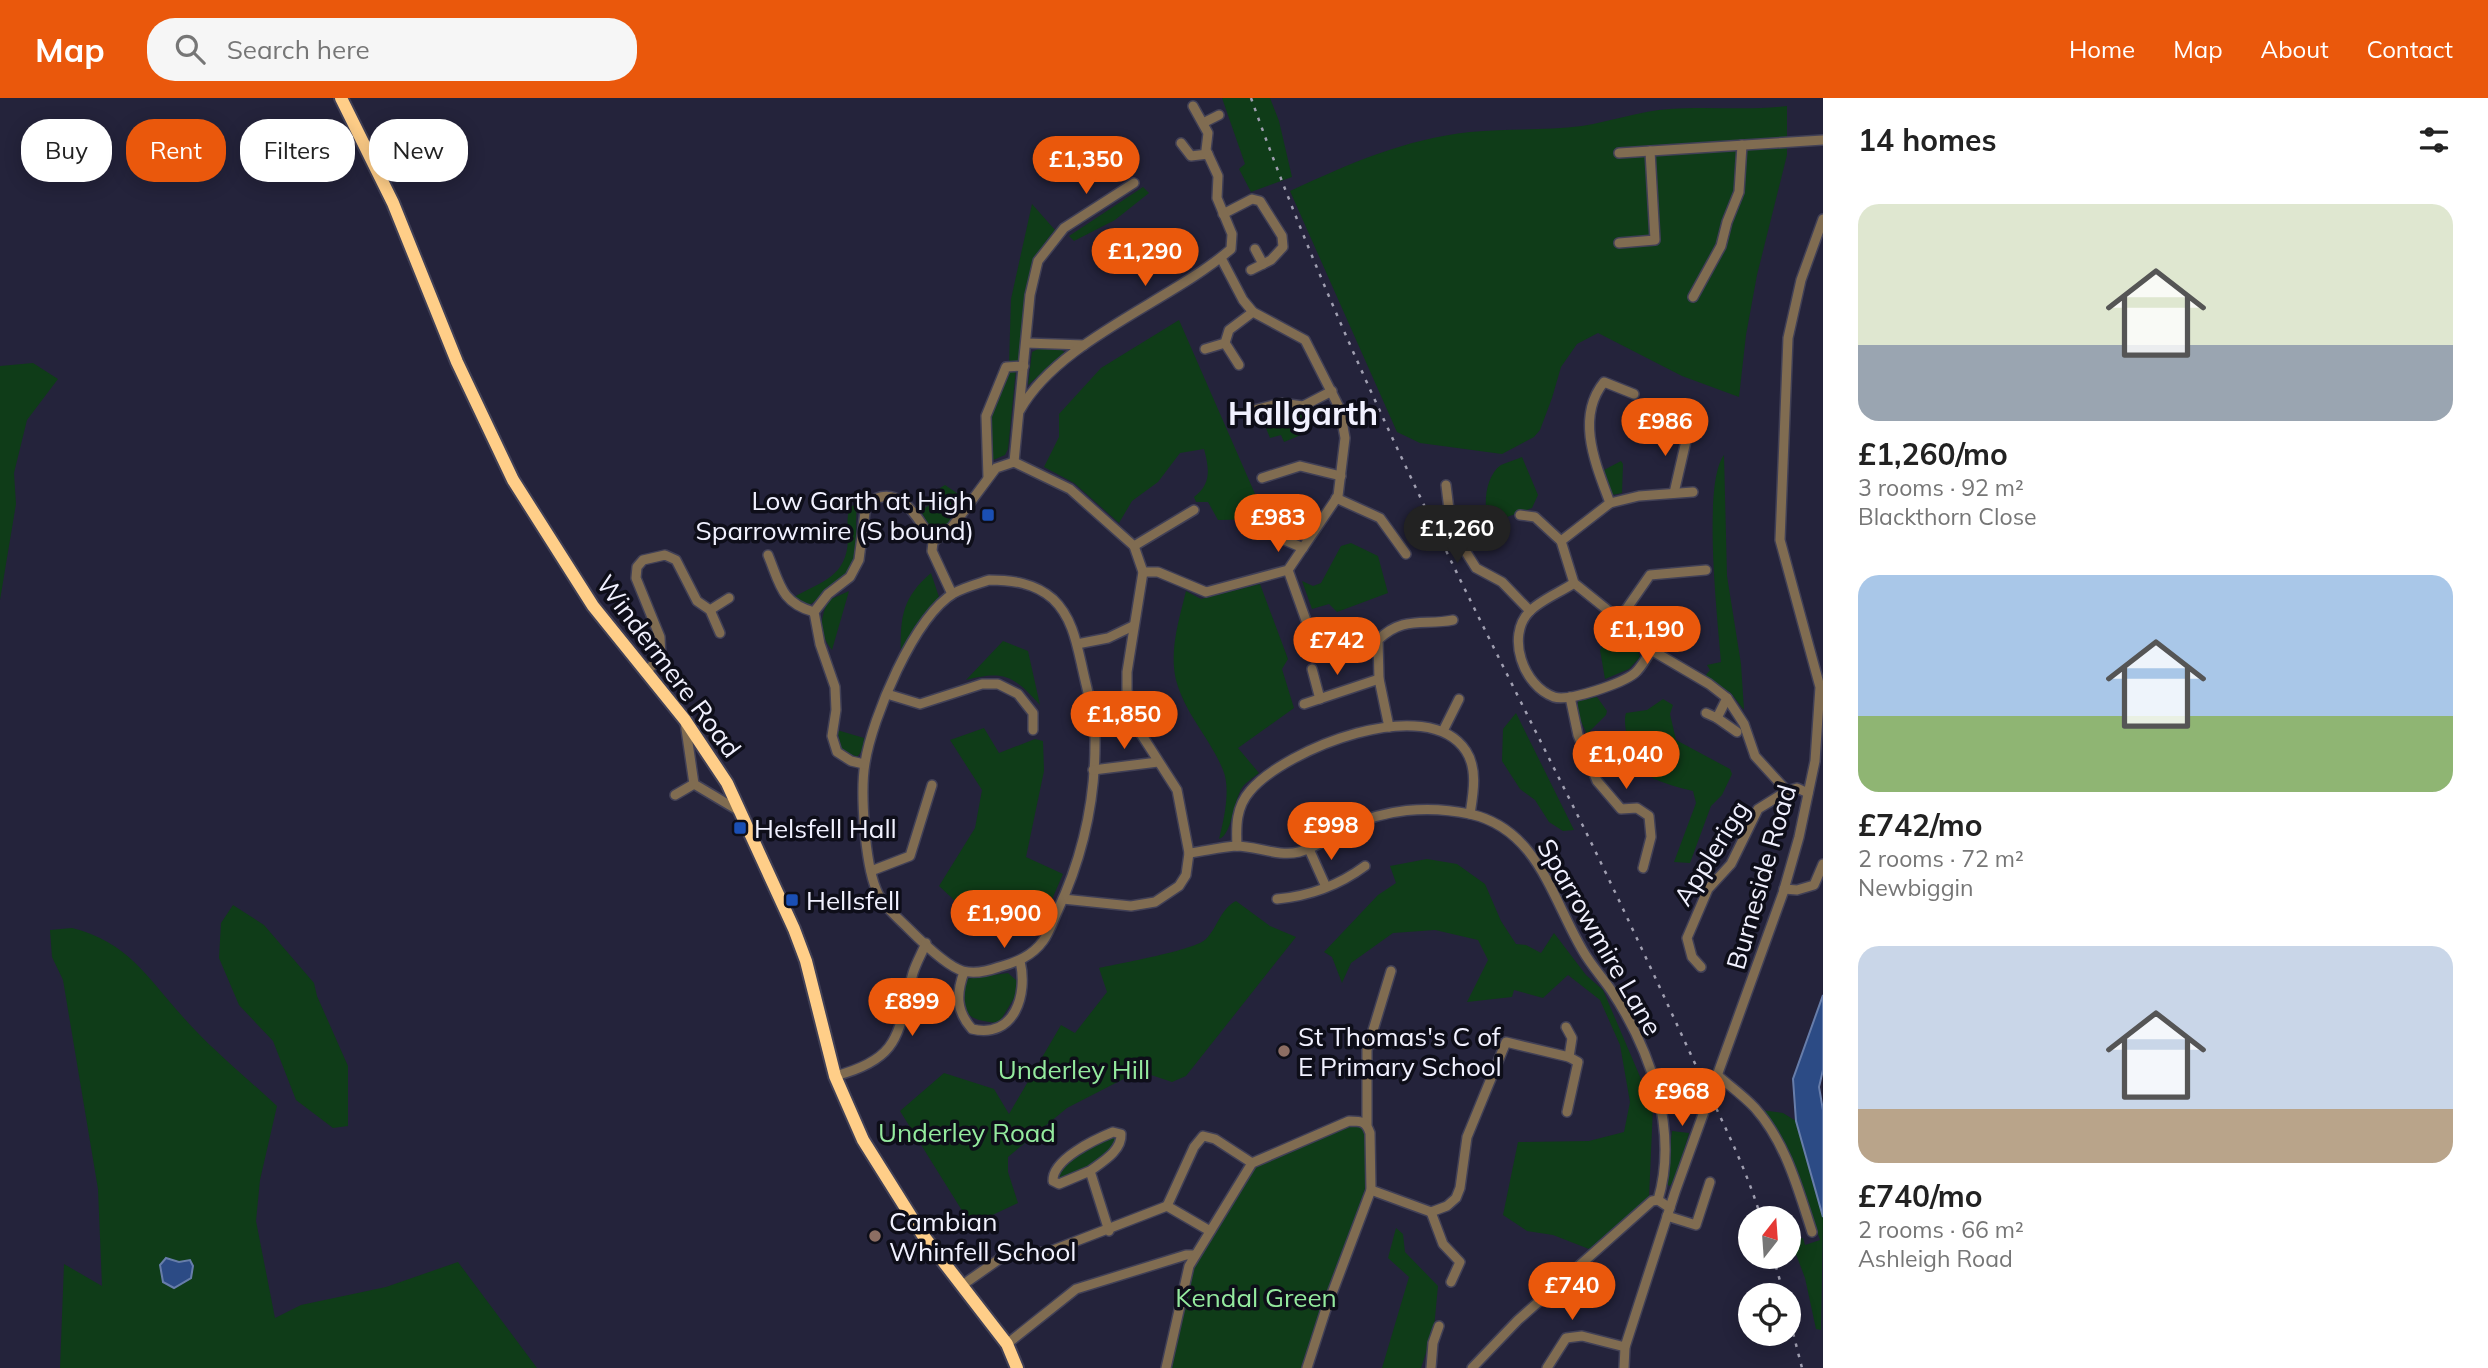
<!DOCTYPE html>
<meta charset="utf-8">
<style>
:root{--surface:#fff;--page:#f6f6f6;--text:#222;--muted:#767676;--accent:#ea580c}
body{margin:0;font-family:Mulish,sans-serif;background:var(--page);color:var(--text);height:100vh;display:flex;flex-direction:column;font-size:26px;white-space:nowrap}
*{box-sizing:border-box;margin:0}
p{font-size:23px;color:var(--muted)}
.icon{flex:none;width:38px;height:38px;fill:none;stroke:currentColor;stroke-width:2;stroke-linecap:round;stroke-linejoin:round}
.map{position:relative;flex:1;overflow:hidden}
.details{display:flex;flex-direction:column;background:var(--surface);width:665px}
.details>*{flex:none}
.guide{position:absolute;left:21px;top:21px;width:665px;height:63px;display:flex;gap:14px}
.needle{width:46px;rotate:17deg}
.fabs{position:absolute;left:1738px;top:1108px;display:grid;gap:14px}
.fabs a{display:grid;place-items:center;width:63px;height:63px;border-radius:50%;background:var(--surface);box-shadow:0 4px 18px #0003;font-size:35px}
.price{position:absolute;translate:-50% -60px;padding:0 16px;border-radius:24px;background:var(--accent);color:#fff;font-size:23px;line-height:46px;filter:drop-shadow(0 2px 4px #0008)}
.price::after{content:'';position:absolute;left:50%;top:42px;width:21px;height:16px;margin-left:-10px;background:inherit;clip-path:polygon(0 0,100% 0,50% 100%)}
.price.current{background:#222;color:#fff}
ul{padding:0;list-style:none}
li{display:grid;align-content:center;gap:14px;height:371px;padding:0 35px}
li span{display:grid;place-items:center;height:217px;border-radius:21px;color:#555}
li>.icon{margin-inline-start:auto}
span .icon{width:126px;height:126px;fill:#fffc;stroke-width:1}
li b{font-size:30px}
h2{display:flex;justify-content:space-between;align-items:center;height:84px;padding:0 35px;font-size:30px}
.tag{padding:0 24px;border-radius:28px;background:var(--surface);box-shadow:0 4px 18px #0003;font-size:24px;line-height:63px}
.tag.current{background:var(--accent);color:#fff}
header{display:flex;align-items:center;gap:42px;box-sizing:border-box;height:98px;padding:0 35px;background:var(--accent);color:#fff}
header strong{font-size:33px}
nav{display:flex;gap:38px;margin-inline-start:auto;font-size:24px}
.search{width:490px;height:63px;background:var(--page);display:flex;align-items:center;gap:18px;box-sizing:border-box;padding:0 24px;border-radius:28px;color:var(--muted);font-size:26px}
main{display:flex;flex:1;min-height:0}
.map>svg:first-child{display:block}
.green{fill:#0f3c18}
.water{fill:#2c4b85;stroke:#677daa;stroke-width:2}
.building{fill:#c5a1e6}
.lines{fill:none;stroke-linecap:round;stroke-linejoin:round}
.minor-casing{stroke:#414056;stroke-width:12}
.highway-casing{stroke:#414056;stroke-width:16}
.minor{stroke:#806c51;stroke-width:9}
.highway{stroke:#ffce88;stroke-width:12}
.rail{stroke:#a09fb1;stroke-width:2.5;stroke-dasharray:3.5 7;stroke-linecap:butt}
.transit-dot{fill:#1a4fb4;stroke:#0e0e19;stroke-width:2.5}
.education-dot{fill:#8d6e63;stroke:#0e0e19;stroke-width:2.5}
.labels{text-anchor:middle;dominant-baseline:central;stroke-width:7;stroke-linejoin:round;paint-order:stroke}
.poi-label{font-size:26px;fill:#f1f1ff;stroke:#0e0e19;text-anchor:start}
.street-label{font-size:26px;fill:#f1f1ff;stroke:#0e0e19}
.park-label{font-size:26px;fill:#94ea9e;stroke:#0e0e19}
.district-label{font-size:33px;font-weight:bold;fill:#f1f1ff;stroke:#0e0e19}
</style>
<header>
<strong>Map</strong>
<div class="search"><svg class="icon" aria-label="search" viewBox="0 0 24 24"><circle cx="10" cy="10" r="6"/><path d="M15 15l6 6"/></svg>Search here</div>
<nav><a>Home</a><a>Map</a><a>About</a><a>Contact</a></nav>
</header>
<main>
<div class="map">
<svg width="1823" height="1270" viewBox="0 0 1823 1270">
<rect width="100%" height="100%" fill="#24233b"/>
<!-- green -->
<g class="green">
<path d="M1222 0H1270L1279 23 1292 79 1251 94 1239 71 1245 66Z"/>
<path d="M1787 8V57L1757 177 1746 237 1739 299 1682 278 1598 235 1577 246 1561 269 1552 300 1540 332 1534 339 1502 356 1420 345 1397 334 1290 93C1348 66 1405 41 1470 34 1507 30 1545 33 1582 28 1612 23 1640 13 1670 11 1710 8 1748 13 1787 8Z"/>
<path d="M1143 89 1149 95 1115 122 1074 143 1069 138Z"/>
<path d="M1032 106 1055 132C1022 167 1023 219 1019 266H1009L1011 201Z"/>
<path d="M1179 222 1266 421 1218 422 1208 404H1196L1194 399C1212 386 1209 370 1204 351L1180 355 1158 384 1132 403 1119 425 1074 385 1044 369 1059 339V316L1101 270Z"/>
<path d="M1040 250 1062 252 1065 255 1028 287 1032 254Z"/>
<path d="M33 265 58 281 27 322 14 375 16 406 0 502V268Z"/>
<path d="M1008 271H1016L1008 351 1005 357 991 363 990 314Z"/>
<path d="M1294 310H1301L1308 334 1284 344 1281 337 1270 340 1264 325 1269 319 1265 313 1272 312 1291 318Z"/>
<path d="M1724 357 1727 478 1741 566 1744 612 1731 595 1705 578 1710 572 1707 567 1721 564C1718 524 1702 386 1724 357Z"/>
<path d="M1522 359 1538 397 1532 410 1507 419 1488 421C1483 406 1486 377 1501 367 1507 364 1516 362 1522 359Z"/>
<path d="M1621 363 1623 366 1622 395 1612 397 1604 372Z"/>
<path d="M945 387 967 402 951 425 941 432 929 428 921 413 936 402 940 390Z"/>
<path d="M858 405C852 428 864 455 848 475 842 482 832 486 826 492 818 499 815 506 804 508L792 500C822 483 847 479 848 441 848 430 846 419 850 409Z"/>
<path d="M1351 445 1378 458 1388 495 1337 514 1329 506 1312 511 1302 483 1313 488 1321 485 1341 448Z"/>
<path d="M931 475 939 499 915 528 901 554C900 518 903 499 931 475Z"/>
<path d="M1260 486 1288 561 1282 571 1294 610 1238 650 1259 675C1253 680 1246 684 1242 690 1233 704 1232 737 1219 741 1224 721 1231 691 1223 672 1210 640 1185 616 1176 582 1169 552 1179 522 1186 493L1201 501Z"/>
<path d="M849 493 832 552C819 536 819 521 829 502Z"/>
<path d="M1617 531 1637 550 1640 559 1629 571 1605 581 1600 552 1611 533Z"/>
<path d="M1003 543 1028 553 1040 607C1014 578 1004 572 966 582Z"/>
<path d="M1597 599 1607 613 1606 617 1587 636 1578 617V603Z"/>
<path d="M1663 601 1673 607 1670 616 1676 642 1730 671 1732 676 1722 697 1711 708 1690 765 1674 764 1696 705 1693 693C1672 688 1645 681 1631 664 1631 649 1622 627 1626 615L1647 612Z"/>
<path d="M1516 615 1574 732 1563 733 1549 724 1535 702 1520 691 1502 663 1503 631Z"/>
<path d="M984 630 999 655 1035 641 1043 643 1044 673 1026 759 1063 776 1050 806 1010 794C1002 812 985 812 968 815L939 788 975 730 982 692 950 642Z"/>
<path d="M837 632 864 640 862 653 857 659 842 652Z"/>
<path d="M1427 761 1457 766 1485 786 1501 823 1516 846 1526 847 1541 855 1554 835 1586 877 1603 892 1653 1009 1649 1099 1589 1151 1553 1137 1527 1133 1503 1117 1518 1044 1589 1043 1624 1034 1630 1004 1620 947 1600 902 1568 877 1543 900 1514 892 1512 899 1467 904 1488 862 1478 842 1435 832 1393 835 1351 865 1342 885 1332 859 1324 854 1378 797 1396 785 1390 768Z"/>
<path d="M1236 803 1270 828 1296 839 1186 978 1172 984 1139 973 1067 1010 1008 1059V1074L1018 1105 971 1127 900 1013 944 975 994 991 1009 1016 1061 927 1075 935 1107 894 1099 870C1117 866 1196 852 1206 841 1218 829 1220 811 1236 803Z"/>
<path d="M233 807 264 827 314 885 317 898 348 968V1028L333 1030 296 1002 273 943 239 907 219 860 221 825Z"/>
<path d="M72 830C128 844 147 879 183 919 211 951 246 979 277 1008L260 1082 256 1123 275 1220 301 1207 386 1189 458 1164 537 1270H60L64 1166 102 1188 98 1091 63 882 52 859 50 832Z"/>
<path d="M1008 875 1017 883V895L999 925C963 922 962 915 966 881Z"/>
<path d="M1760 1012 1783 1015 1796 1023 1823 1119 1821 1232 1816 1231 1805 1180 1791 1143 1803 1140 1805 1147 1820 1142 1800 1084Z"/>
<path d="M1353 1027 1362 1029 1366 1043 1365 1091 1321 1214 1305 1270H1170L1194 1170 1255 1068Z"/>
<path d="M1672 1033 1689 1035 1677 1077 1670 1088 1666 1086Z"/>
<path d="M1107 1040H1116L1117 1042C1105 1060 1079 1076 1058 1080L1057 1077 1072 1060Z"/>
<path d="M1396 1130 1403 1136 1405 1154 1438 1188 1434 1230 1421 1270H1382L1409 1179 1388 1160Z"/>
</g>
<!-- water -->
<g class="water">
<path d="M1823 897V972L1819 989 1823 1012V1119L1796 1023 1793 981Z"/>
<path d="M166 1160 179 1164 190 1162 193 1168 191 1180 174 1190 163 1184 160 1167Z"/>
</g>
<!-- building -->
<path class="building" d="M1123 621 1126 633 1106 637 1103 626Z"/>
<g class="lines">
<!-- minor casing -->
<g class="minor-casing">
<g id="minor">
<path d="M1203 25 1219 17"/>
<path d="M1181 45 1191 58 1208 56"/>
<path d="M1619 55 1823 42"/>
<path d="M1223 116 1252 101 1260 103 1282 138 1283 149 1271 162 1251 172"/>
<path d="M1619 145 1655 142 1650 53"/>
<path d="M1255 151 1263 166"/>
<path d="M1693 199 1721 148 1727 124 1739 94 1742 47"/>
<path d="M1026 245 1084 247"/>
<path d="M1225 245 1239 267"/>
<path d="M1205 251 1225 245 1229 232 1253 214"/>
<path d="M1020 312C1059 242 1171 203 1231 151L1232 136 1217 100 1218 78 1206 52 1208 35 1193 8"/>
<path d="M1250 313 1281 305 1303 308 1332 293"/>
<path d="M1014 364 1030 197 1038 163 1064 130 1134 85"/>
<path d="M988 379 986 318 1006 269 1024 268"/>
<path d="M1262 380 1300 368 1341 378"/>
<path d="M1446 387 1450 420 1459 443 1476 470 1502 484 1530 513"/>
<path d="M1674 395 1689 330"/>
<path d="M1336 400 1380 420 1406 456"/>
<path d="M1610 405C1596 367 1575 320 1604 284L1634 296"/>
<path d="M1520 417 1535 419 1561 443 1574 485 1610 514 1641 546 1709 586 1727 600 1744 626 1755 658 1787 693"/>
<path d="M1266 434 1303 450"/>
<path d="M1561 443 1610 405 1639 398 1693 394"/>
<path d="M933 444 952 429 996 370 1014 364 1070 391 1134 448 1143 474 1127 574V592L1136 628 1177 692 1189 755 1186 777 1179 788 1155 804 1131 808 1063 801"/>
<path d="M1134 448 1194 412"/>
<path d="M768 457C780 486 781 505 814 514"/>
<path d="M1288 472 1313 542"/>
<path d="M1143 474H1158L1206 494 1288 472 1338 398 1345 340 1340 311 1305 242 1253 214 1243 202 1221 160"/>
<path d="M989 482C1012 482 1035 485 1053 501 1073 520 1077 547 1083 573 1088 596 1096 622 1095 646 1095 704 1082 761 1057 814 1053 823 1049 835 1043 843 1032 858 1017 864 999 869 988 873 975 876 963 873 948 869 921 843 909 831 897 819 882 807 876 791 865 764 860 694 865 665 872 620 914 519 954 495 965 489 977 486 989 482Z"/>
<path d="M1574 485C1561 494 1540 502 1529 514 1506 538 1523 588 1554 599 1569 604 1623 585 1635 575 1641 570 1646 560 1651 553"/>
<path d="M710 512 729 500"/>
<path d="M1618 523 1650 477 1706 472"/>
<path d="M1077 546 1108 540 1133 528"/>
<path d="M1312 571 1320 601"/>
<path d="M646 573 661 560 660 539 636 480 637 469 643 462 665 457 676 462 697 503 710 512 720 535"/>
<path d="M887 596 920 606 982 586H998L1018 596 1033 615V632"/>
<path d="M1570 599 1578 637 1597 683 1621 711 1637 710 1649 718 1651 739 1643 770"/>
<path d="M1727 600 1717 620 1737 634"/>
<path d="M1304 606 1379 581"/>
<path d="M1706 615 1717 620"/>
<path d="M685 624 694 686 741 714"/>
<path d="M1389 629 1379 581 1378 542C1403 517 1425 528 1453 522"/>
<path d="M1443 633 1459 601"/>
<path d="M864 666 851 663 837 654 832 638 836 612 835 589 820 546 814 514 828 496 850 479 859 462 866 406C899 382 917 419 933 444L932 453 952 496"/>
<path d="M1093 672 1158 664"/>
<path d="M675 697 694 686"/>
<path d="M1237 748C1236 728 1236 709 1250 693 1285 651 1428 594 1466 653 1478 671 1473 697 1470 716"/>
<path d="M1309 751 1326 789"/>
<path d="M1189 755C1205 753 1221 749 1236 748 1257 748 1278 759 1299 754 1316 750 1331 738 1346 730 1384 711 1428 707 1470 716 1538 731 1552 801 1583 853 1591 867 1602 879 1611 892 1650 951 1679 1031 1658 1102L1670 1110"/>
<path d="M871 773 910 758 932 687"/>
<path d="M1784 791 1797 792 1814 787 1823 766"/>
<path d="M1277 801C1310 798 1338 788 1365 768"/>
<path d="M1701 869 1692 859 1687 840 1708 791 1731 766 1758 711 1787 693 1797 690 1808 695"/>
<path d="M964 874C956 896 956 913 972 931 1015 941 1028 896 1020 863"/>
<path d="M1566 929 1572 940 1569 959"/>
<path d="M1717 977C1730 988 1744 998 1755 1010 1786 1045 1798 1091 1812 1134"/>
<path d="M835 978C904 960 897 933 913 875 916 865 922 855 926 845"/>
<path d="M1367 1027V952L1391 873"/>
<path d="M1090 1073 1059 1086 1053 1083C1052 1061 1096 1041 1113 1034L1121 1036C1122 1053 1102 1064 1090 1073L1109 1133"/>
<path d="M1371 1092 1431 1114 1447 1108 1456 1100 1460 1090 1467 1039 1506 944 1569 959 1578 964 1567 1014"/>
<path d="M1167 1108 1194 1049 1203 1038 1215 1041 1252 1065"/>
<path d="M1431 1114 1443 1146 1460 1164 1451 1184"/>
<path d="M1667 1118 1696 1127 1710 1084"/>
<path d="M961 1188 1008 1155 1048 1154 1167 1108 1210 1133"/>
<path d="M1007 1246 1076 1191 1186 1157H1195"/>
<path d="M1166 1270 1189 1168 1252 1065 1349 1023C1361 1023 1366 1023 1370 1035L1371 1092 1325 1214 1307 1270"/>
<path d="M1431 1270 1433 1245 1439 1228"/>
<path d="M1472 1270 1518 1222 1652 1103 1658 1102"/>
<path d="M1547 1270 1566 1240 1582 1238 1625 1249"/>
<path d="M1624 1270 1625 1249 1675 1094 1783 795 1799 739 1815 663 1820 589 1780 442 1788 240 1801 182 1823 121"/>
</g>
</g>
<!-- highway casing -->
<g class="highway-casing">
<path id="highway" d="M341 0 393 105 457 264 513 382 593 508 685 622 727 685 794 831 806 863 835 978 863 1042 922 1136 1007 1246 1017 1270"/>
</g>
<!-- minor -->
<use href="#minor" class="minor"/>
<!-- highway -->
<use href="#highway" class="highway"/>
<!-- rail -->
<g class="rail">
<path d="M1251 0C1340 250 1463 488 1582 726 1622 807 1660 890 1698 972 1721 1021 1746 1069 1761 1120"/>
<path d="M1773 1158 1784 1197"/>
<path d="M1788 1215 1802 1270"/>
</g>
</g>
<!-- markers -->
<g class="transit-dot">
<rect x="981" y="410" width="14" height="14" rx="3.5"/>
<rect x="733" y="723" width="14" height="14" rx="3.5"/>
<rect x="785" y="795" width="14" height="14" rx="3.5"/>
</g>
<g class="education-dot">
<circle cx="1284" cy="953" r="7"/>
<circle cx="875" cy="1138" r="7"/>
</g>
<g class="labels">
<!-- poi labels -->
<g class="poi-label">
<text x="974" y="402" text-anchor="end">Low Garth at High<tspan x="974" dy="30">Sparrowmire (S bound)</tspan></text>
<text x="754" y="730">Helsfell Hall</text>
<text x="806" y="802">Hellsfell</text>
<text x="1298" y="938">St Thomas's C of<tspan x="1298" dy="30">E Primary School</tspan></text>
<text x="889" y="1123">Cambian<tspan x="889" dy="30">Whinfell School</tspan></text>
</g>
<!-- street labels -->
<g class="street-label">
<text transform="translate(669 568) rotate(53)">Windermere Road</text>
<text transform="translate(1711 755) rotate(-58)">Applerigg</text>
<text transform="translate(1761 779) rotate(-74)">Burneside Road</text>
<text transform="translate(1600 839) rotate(60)">Sparrowmire Lane</text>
</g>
<!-- park labels -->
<g class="park-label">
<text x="1074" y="971">Underley Hill</text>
<text x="967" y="1034">Underley Road</text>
<text x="1256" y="1199">Kendal Green</text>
</g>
<!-- district labels -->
<g class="district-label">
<text x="1303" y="314">Hallgarth</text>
</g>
</g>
</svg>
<div class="fabs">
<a><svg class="needle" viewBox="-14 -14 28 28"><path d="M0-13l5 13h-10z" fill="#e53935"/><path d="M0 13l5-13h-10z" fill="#767676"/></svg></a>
<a><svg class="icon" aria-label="locate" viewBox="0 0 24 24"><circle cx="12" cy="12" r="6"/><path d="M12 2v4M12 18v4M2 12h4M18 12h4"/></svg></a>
</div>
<b class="price" style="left:1086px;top:98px">£1,350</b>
<b class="price" style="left:1145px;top:190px">£1,290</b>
<b class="price" style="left:1665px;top:360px">£986</b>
<b class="price" style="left:1278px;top:456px">£983</b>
<b class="price current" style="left:1457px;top:467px">£1,260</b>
<b class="price" style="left:1647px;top:568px">£1,190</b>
<b class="price" style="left:1337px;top:579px">£742</b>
<b class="price" style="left:1124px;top:653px">£1,850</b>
<b class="price" style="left:1626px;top:693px">£1,040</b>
<b class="price" style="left:1331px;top:764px">£998</b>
<b class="price" style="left:1004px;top:852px">£1,900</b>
<b class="price" style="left:912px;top:940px">£899</b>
<b class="price" style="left:1682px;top:1030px">£968</b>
<b class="price" style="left:1572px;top:1224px">£740</b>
<div class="guide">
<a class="tag">Buy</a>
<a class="tag current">Rent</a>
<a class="tag">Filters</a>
<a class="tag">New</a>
</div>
</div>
<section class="details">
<h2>14 homes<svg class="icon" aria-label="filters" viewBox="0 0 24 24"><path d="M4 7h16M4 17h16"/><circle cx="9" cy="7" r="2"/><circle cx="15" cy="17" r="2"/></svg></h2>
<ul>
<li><span style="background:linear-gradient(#dfe7d0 65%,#9aa5b1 0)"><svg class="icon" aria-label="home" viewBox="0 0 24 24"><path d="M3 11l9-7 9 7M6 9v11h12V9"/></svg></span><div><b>£1,260/mo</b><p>3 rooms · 92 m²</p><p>Blackthorn Close</p></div></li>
<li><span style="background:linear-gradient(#a9c7e8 65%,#8fb573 0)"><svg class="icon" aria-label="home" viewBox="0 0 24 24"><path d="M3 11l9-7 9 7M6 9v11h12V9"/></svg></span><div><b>£742/mo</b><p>2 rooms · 72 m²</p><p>Newbiggin</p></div></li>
<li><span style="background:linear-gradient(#c9d6e8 75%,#b9a48a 0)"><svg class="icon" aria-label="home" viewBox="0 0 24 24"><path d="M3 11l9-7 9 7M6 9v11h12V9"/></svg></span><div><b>£740/mo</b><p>2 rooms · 66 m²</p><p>Ashleigh Road</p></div></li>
</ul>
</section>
</main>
